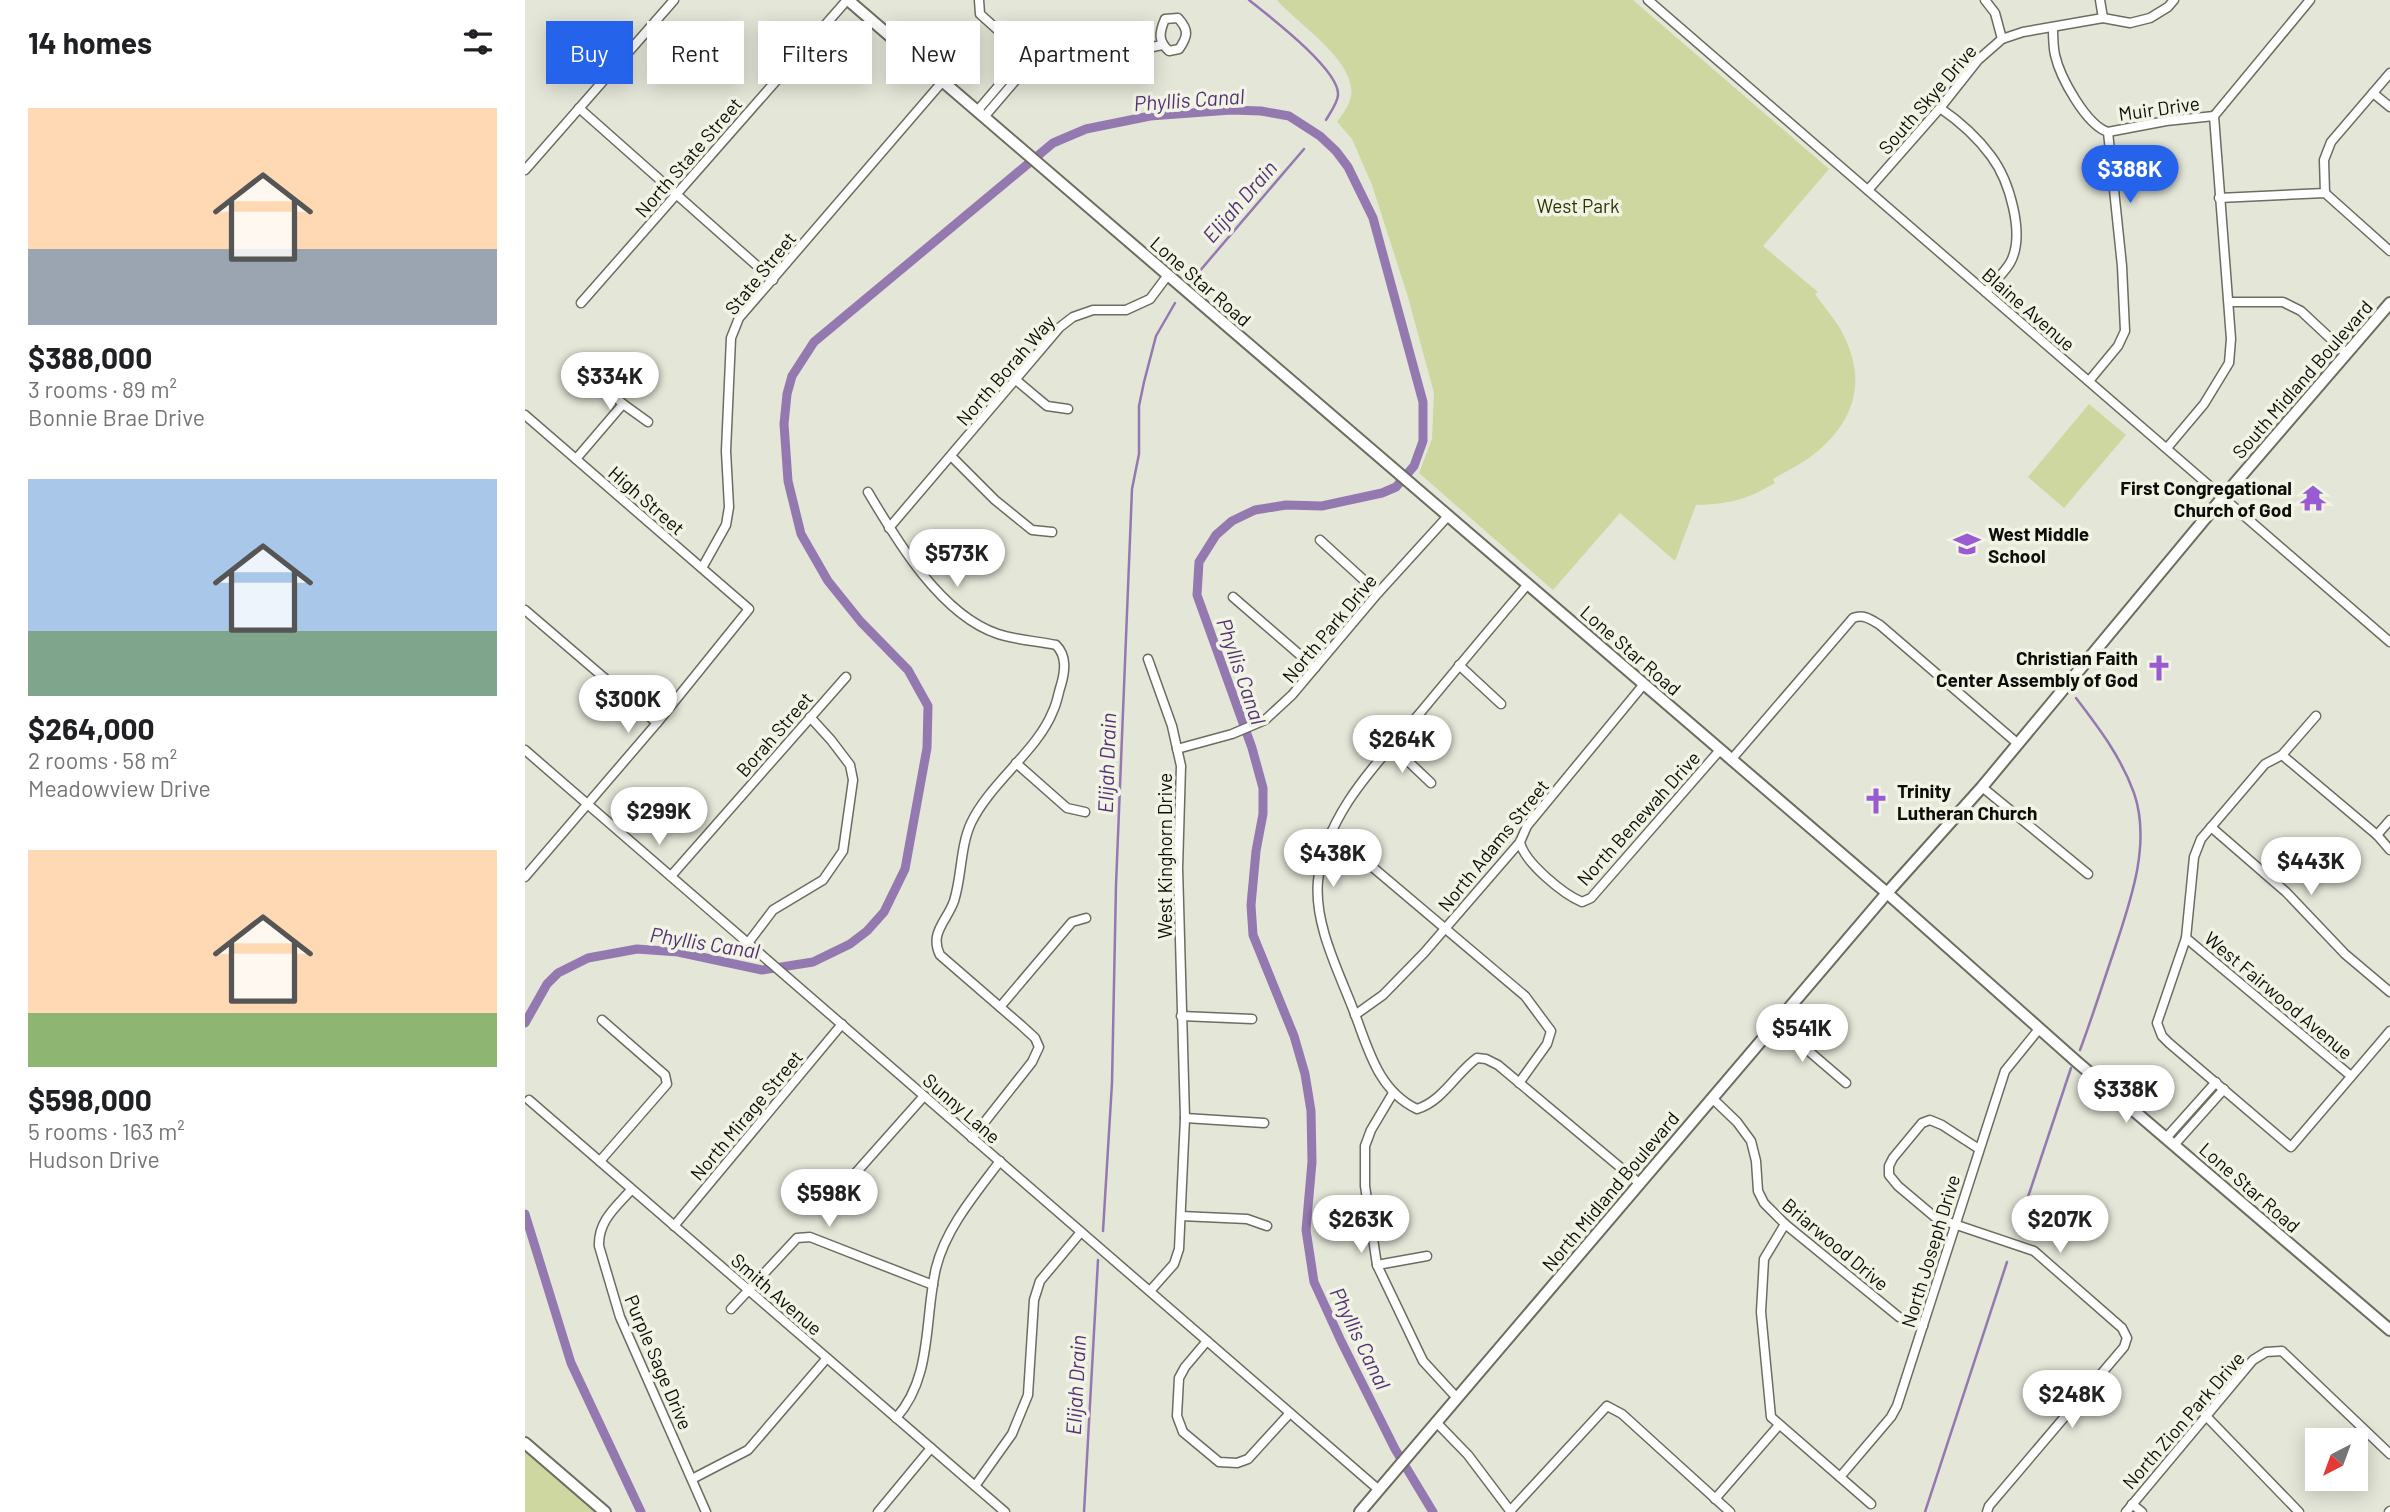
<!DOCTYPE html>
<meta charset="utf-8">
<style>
:root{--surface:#fff;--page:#f6f6f6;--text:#202124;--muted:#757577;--accent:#2563eb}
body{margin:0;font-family:Barlow,sans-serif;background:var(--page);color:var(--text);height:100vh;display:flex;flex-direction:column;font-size:26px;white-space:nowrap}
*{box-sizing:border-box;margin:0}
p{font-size:23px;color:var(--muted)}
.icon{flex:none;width:38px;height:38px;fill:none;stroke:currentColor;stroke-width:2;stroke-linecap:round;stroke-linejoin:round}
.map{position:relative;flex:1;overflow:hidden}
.side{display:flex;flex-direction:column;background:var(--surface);width:525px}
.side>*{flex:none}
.top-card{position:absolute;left:21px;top:21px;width:665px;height:63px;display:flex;gap:14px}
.needle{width:46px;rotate:221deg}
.buttons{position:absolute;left:1780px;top:1428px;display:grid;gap:14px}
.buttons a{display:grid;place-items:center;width:63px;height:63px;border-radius:0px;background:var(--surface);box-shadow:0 4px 18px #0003;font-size:35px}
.price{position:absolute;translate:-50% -60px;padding:0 16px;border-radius:24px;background:#fff;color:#222;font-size:23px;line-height:46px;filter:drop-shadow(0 2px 4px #0008)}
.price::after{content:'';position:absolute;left:50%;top:42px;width:21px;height:16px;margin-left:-10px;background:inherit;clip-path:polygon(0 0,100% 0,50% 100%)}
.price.active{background:var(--accent);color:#fff}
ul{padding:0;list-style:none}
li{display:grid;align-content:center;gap:14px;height:371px;padding:0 28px}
li span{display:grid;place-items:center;height:217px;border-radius:0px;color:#555}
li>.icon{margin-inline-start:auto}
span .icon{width:126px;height:126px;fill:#fffc;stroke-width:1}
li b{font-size:30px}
h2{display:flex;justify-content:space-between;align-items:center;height:84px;padding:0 28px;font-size:30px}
.pill{padding:0 24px;border-radius:0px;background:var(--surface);box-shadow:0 4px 18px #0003;font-size:24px;line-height:63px}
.pill.active{background:var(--accent);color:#fff}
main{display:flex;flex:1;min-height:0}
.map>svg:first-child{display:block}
.green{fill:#cfd7a0}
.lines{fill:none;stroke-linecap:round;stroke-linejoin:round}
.stream{stroke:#9479b0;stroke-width:2.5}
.canal{stroke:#9479b0;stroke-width:9}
.street-casing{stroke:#6b6d61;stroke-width:11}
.secondary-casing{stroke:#6b6d61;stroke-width:14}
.street{stroke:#fff;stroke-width:8}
.secondary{stroke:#fff;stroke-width:10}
.labels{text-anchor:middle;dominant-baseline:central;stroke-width:7;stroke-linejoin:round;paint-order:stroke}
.street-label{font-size:19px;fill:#0d0d09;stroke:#f1f4e5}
.park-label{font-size:19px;fill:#2d3200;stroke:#f1f4e5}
.poi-label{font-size:19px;font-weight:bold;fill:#0d0d09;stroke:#f1f4e5;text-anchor:end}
.water-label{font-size:21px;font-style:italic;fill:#553075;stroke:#f1f4e5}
</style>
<main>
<section class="side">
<h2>14 homes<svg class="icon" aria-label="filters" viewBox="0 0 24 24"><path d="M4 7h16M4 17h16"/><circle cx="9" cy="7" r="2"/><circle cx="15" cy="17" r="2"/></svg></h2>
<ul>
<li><span style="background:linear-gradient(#ffd9b3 65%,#9aa5b1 0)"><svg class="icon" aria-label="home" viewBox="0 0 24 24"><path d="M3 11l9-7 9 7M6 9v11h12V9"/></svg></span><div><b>$388,000</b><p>3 rooms · 89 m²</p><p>Bonnie Brae Drive</p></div></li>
<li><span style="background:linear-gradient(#a9c7e8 70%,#7fa58c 0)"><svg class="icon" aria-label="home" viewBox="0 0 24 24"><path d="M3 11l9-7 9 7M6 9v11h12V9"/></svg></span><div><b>$264,000</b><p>2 rooms · 58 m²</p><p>Meadowview Drive</p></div></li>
<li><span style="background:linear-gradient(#ffd9b3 75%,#8fb573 0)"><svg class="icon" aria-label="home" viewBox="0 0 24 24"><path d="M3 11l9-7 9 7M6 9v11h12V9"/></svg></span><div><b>$598,000</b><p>5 rooms · 163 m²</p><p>Hudson Drive</p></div></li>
</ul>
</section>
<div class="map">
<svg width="1865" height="1512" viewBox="0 0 1865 1512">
<rect width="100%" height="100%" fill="#e4e6d8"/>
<!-- green -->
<g class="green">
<path d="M752 0H1108L1304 169 1238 246 1293 292 1290 294C1299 307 1311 320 1318 334 1341 379 1331 418 1294 450 1281 462 1263 470 1248 479L1250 483C1221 500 1204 504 1171 505L1150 561 1095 513 1028 590 894 473 907 439 909 393 883 297 847 185 827 139 812 122C816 116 821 110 824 103 840 66 772 24 752 0Z"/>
<path d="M1564 404 1601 435 1539 508 1503 477Z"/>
<path d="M0 1443 80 1512H0Z"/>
</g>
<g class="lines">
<!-- stream -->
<g class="stream">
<path d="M724 0C744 16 815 70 813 95 813 102 805 113 801 120"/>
<path d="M673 273 779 149"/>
<path d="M1551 698C1574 728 1596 757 1609 793 1627 845 1604 905 1588 954 1577 986 1567 1018 1555 1050"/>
<path d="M1494 1224 1546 1068"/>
<path d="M578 1231 587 1083 591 885 607 489 614 454V406L619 382 631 336 650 303"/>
<path d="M559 1512 573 1260"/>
<path d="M1400 1512 1482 1262"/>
</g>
<!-- canal -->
<g class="canal">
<path d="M0 1023 22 984 33 973 63 958 112 949 153 952 237 970 288 962 325 944 342 931 359 912 380 869 402 748 403 706 383 670 336 622 303 581 276 534 263 481 259 424 262 394 267 376 289 342 528 143 561 129 625 116 706 110 736 111 764 116 795 136 811 151 823 167 848 218 898 402V441L889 466 871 487 857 493 797 506 761 505 730 510 707 521 691 535 674 562 672 595 727 748 738 788V814L731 851 726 905 728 935 769 1036 780 1074 786 1111 787 1162 781 1230 789 1282 816 1341 870 1449 908 1512"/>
<path d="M0 1214 46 1363 116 1512"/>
</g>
<!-- street casing -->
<g class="street-casing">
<g id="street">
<path d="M454 0 455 14 507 61 525 69 637 45"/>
<path d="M1123 0 1865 642"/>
<path d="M1460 0 1470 13 1477 39"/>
<path d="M1575 0 1578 18"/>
<path d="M653 18C664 30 663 36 654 49L644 51C633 41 634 33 640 19Z"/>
<path d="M1528 27C1528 36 1528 46 1530 55 1535 77 1561 125 1583 132L1597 266 1600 331 1593 346 1564 381"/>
<path d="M1848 93 1865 107"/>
<path d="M54 108 248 280"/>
<path d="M1415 108C1434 121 1452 137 1466 156 1484 180 1501 235 1485 263 1479 273 1468 283 1461 292"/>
<path d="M453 110 500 55"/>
<path d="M460 116 507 61"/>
<path d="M1583 132 1641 121 1689 116"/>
<path d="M0 170 149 0"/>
<path d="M1343 190 1415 108 1453 60 1477 39 1498 32 1578 18 1605 23 1625 18 1643 7 1649 0"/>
<path d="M1800 193 1799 160 1806 142 1865 73"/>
<path d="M1694 198 1800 193 1865 251"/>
<path d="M1704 302H1758L1776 311 1822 354"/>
<path d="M56 303 322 0"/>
<path d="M68 376 98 404 123 422"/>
<path d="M491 380 522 406 543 409"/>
<path d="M0 415 224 609 132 723 0 877"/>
<path d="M1642 448 1679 404 1704 363 1706 339 1689 116 1785 0"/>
<path d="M426 456 470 500 507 530 527 532"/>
<path d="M51 459 98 404"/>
<path d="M343 492C372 541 416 615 473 634 491 640 512 641 531 645 542 656 540 671 536 685 533 694 532 703 528 711 513 750 465 783 446 823 435 847 437 876 429 901 422 921 404 933 415 955L497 1026 510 1038 514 1047 507 1062 447 1138"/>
<path d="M364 528 535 327 548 317 568 310H601L625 299 643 275"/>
<path d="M795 540 853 593"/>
<path d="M177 568 201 525 204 507 201 451 206 338 214 318 418 81"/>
<path d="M1003 584C968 625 934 666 900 707 857 759 800 811 793 881 789 924 813 970 828 1009 843 1047 852 1090 892 1109 918 1101 931 1073 952 1058L961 1059 973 1065 1114 1183"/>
<path d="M708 597 790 668"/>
<path d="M0 610 132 723"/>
<path d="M623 659 647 726 656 766 653 868 660 1118 654 1249 649 1264 625 1291"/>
<path d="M934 665 976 704"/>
<path d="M1791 716 1757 755 1740 764 1676 839 1669 857 1661 938 1632 1023 1637 1036 1644 1043 1766 1147 1865 1031"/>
<path d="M867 746 906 783"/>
<path d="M652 749 707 734 740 720 767 695 853 593 923 516"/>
<path d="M0 750 854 1490"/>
<path d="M1757 755 1852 835 1865 850"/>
<path d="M1206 760 1328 618C1339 614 1345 619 1355 625L1492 743"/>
<path d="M491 763 542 808 560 812"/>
<path d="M1457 787 1563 874"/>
<path d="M1686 827 1761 892 1820 954 1865 992"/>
<path d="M806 832 1000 996 1026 1031 1022 1044 994 1083"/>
<path d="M1852 835 1865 820"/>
<path d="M995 842C999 862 1038 894 1057 902L1066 898 1195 750"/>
<path d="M146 876 321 677"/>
<path d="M1661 938 1826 1076"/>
<path d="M223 943 248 910 298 880 318 851 328 780 325 765 306 740 285 717"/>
<path d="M475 1007 547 922 561 918"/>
<path d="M830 1015 858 995 899 953 995 842 1002 826 1119 684"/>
<path d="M656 1016 727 1019"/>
<path d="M1251 1023 1321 1083"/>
<path d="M868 1093 846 1130 840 1146V1186L852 1265 898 1361 932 1398"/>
<path d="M1187 1098 1212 1122 1226 1141 1231 1161 1233 1191 1239 1203 1260 1224 1374 1317 1398 1326"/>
<path d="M4 1100 480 1512"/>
<path d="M660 1118 739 1123"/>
<path d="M1641 1138 1691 1082"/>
<path d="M1649 1145 1699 1089"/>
<path d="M1454 1149 1417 1125 1405 1120 1397 1123 1368 1158 1364 1166V1175L1373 1186 1411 1218 1509 1251 1597 1328 1602 1338 1599 1347 1464 1506 1462 1512"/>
<path d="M75 1161 142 1084 140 1075 77 1020"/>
<path d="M328 1176 399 1096"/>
<path d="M106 1190C91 1207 73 1221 74 1246L95 1317 181 1512"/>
<path d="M656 1216 722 1219 742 1226"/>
<path d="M1260 1224 1239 1259 1236 1312 1246 1417 1346 1504"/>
<path d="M149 1226 317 1024"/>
<path d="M852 1265 902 1256"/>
<path d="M206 1309 272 1238 285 1237 408 1285"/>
<path d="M682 1341 660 1367 654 1378 652 1416 658 1432 694 1462 712 1463 723 1459 765 1413"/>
<path d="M1680 1415 1774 1512"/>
<path d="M371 1418C408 1377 399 1319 411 1268 421 1228 451 1193 475 1161"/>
<path d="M911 1422 943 1455 986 1512"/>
<path d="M1315 1477 1366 1417 1372 1406 1480 1071 1514 1029"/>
<path d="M167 1479 223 1450 302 1358"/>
<path d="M450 1486 487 1434 503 1395 509 1300 515 1281 556 1232"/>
<path d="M1190 1499 1254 1425"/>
<path d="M1607 1504 1617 1512"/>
<path d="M985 1511 1082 1406 1097 1414 1205 1512"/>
<path d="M353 1512 406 1448"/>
<path d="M1601 1512 1728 1360 1741 1352 1757 1351 1865 1454"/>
<path d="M1864 1512 1865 1511"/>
</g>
</g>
<!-- secondary casing -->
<g class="secondary-casing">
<g id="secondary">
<path d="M323 0 1362 893 1552 1062 1865 1330"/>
<path d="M0 1443 80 1512"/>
<path d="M835 1512 1362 893 1457 787 1698 497 1865 303"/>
</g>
</g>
<!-- street -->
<use href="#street" class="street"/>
<!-- secondary -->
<use href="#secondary" class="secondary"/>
</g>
<!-- icons -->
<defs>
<g id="temple-bare" transform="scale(2.1)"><path d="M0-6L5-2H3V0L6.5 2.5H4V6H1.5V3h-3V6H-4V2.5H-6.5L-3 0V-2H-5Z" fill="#9a5bd2" stroke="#f1f4e5" stroke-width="2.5" paint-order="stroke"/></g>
<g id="school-bare" transform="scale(2.1)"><path d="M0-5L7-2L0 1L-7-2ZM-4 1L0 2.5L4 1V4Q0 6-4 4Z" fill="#9a5bd2" stroke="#f1f4e5" stroke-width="2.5" paint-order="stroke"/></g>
<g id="church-bare" transform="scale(2.1)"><path d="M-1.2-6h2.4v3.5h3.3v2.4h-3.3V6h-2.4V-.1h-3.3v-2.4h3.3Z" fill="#9a5bd2" stroke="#f1f4e5" stroke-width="2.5" paint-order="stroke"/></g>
</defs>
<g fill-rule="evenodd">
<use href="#temple-bare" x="1788" y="498"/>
<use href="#school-bare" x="1442" y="544"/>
<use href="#church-bare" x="1634" y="668"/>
<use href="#church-bare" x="1351" y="801"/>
</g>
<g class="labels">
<!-- street labels -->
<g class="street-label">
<text transform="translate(1402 99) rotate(-49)">South Skye Drive</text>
<text transform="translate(1634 108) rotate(-8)">Muir Drive</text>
<text transform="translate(163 157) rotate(-49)">North State Street</text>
<text transform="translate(235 273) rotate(-51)">State Street</text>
<text transform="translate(676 281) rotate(41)">Lone Star Road</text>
<text transform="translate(1504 309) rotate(41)">Blaine Avenue</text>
<text transform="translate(480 370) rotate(-49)">North Borah Way</text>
<text transform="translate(1777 379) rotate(-49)">South Midland Boulevard</text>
<text transform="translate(122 500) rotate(41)">High Street</text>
<text transform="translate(804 628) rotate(-50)">North Park Drive</text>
<text transform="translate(1106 650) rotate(41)">Lone Star Road</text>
<text transform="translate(249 734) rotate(-49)">Borah Street</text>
<text transform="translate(1113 818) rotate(-48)">North Benewah Drive</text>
<text transform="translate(968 845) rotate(-51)">North Adams Street</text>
<text transform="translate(639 856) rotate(-90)">West Kinghorn Drive</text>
<text transform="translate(1754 995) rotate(40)">West Fairwood Avenue</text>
<text transform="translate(437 1108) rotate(41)">Sunny Lane</text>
<text transform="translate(221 1115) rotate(-50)">North Mirage Street</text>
<text transform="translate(1725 1187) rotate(41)">Lone Star Road</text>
<text transform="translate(1085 1191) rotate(-50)">North Midland Boulevard</text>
<text transform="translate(1311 1244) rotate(40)">Briarwood Drive</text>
<text transform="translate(1405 1251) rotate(-73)">North Joseph Drive</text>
<text transform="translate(252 1294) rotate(41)">Smith Avenue</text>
<text transform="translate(134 1362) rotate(67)">Purple Sage Drive</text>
<text transform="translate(1658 1420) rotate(-49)">North Zion Park Drive</text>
</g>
<!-- park labels -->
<g class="park-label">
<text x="1053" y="205">West Park</text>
</g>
<!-- poi labels -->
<g class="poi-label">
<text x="1767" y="487">First Congregational<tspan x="1767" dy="22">Church of God</tspan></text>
<text x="1463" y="533" text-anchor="start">West Middle<tspan x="1463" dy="22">School</tspan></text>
<text x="1613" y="657">Christian Faith<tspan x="1613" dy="22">Center Assembly of God</tspan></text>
<text x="1372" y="790" text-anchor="start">Trinity<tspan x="1372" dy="22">Lutheran Church</tspan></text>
</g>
<!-- water labels -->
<g class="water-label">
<text transform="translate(664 99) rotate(-4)">Phyllis Canal</text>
<text transform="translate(714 201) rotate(-49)">Elijah Drain</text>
<text transform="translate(717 671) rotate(71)">Phyllis Canal</text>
<text transform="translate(581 763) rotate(-88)">Elijah Drain</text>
<text transform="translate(180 942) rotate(9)">Phyllis Canal</text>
<text transform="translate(836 1338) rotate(64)">Phyllis Canal</text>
<text transform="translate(550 1385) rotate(-87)">Elijah Drain</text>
</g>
</g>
</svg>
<div class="buttons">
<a><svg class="needle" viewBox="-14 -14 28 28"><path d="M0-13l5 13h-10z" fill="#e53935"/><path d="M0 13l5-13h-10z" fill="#757577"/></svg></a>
</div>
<b class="price active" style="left:1605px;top:205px">$388K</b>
<b class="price" style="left:85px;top:412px">$334K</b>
<b class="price" style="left:432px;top:589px">$573K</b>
<b class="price" style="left:103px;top:735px">$300K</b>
<b class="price" style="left:877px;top:775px">$264K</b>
<b class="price" style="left:134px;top:847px">$299K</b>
<b class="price" style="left:808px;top:889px">$438K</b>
<b class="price" style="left:1786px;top:897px">$443K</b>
<b class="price" style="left:1277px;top:1064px">$541K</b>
<b class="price" style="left:1601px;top:1125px">$338K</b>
<b class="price" style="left:304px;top:1229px">$598K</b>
<b class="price" style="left:836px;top:1255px">$263K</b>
<b class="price" style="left:1535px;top:1255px">$207K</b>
<b class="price" style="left:1547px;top:1430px">$248K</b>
<div class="top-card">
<a class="pill active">Buy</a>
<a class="pill">Rent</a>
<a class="pill">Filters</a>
<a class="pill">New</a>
<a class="pill">Apartment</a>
</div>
</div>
</main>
